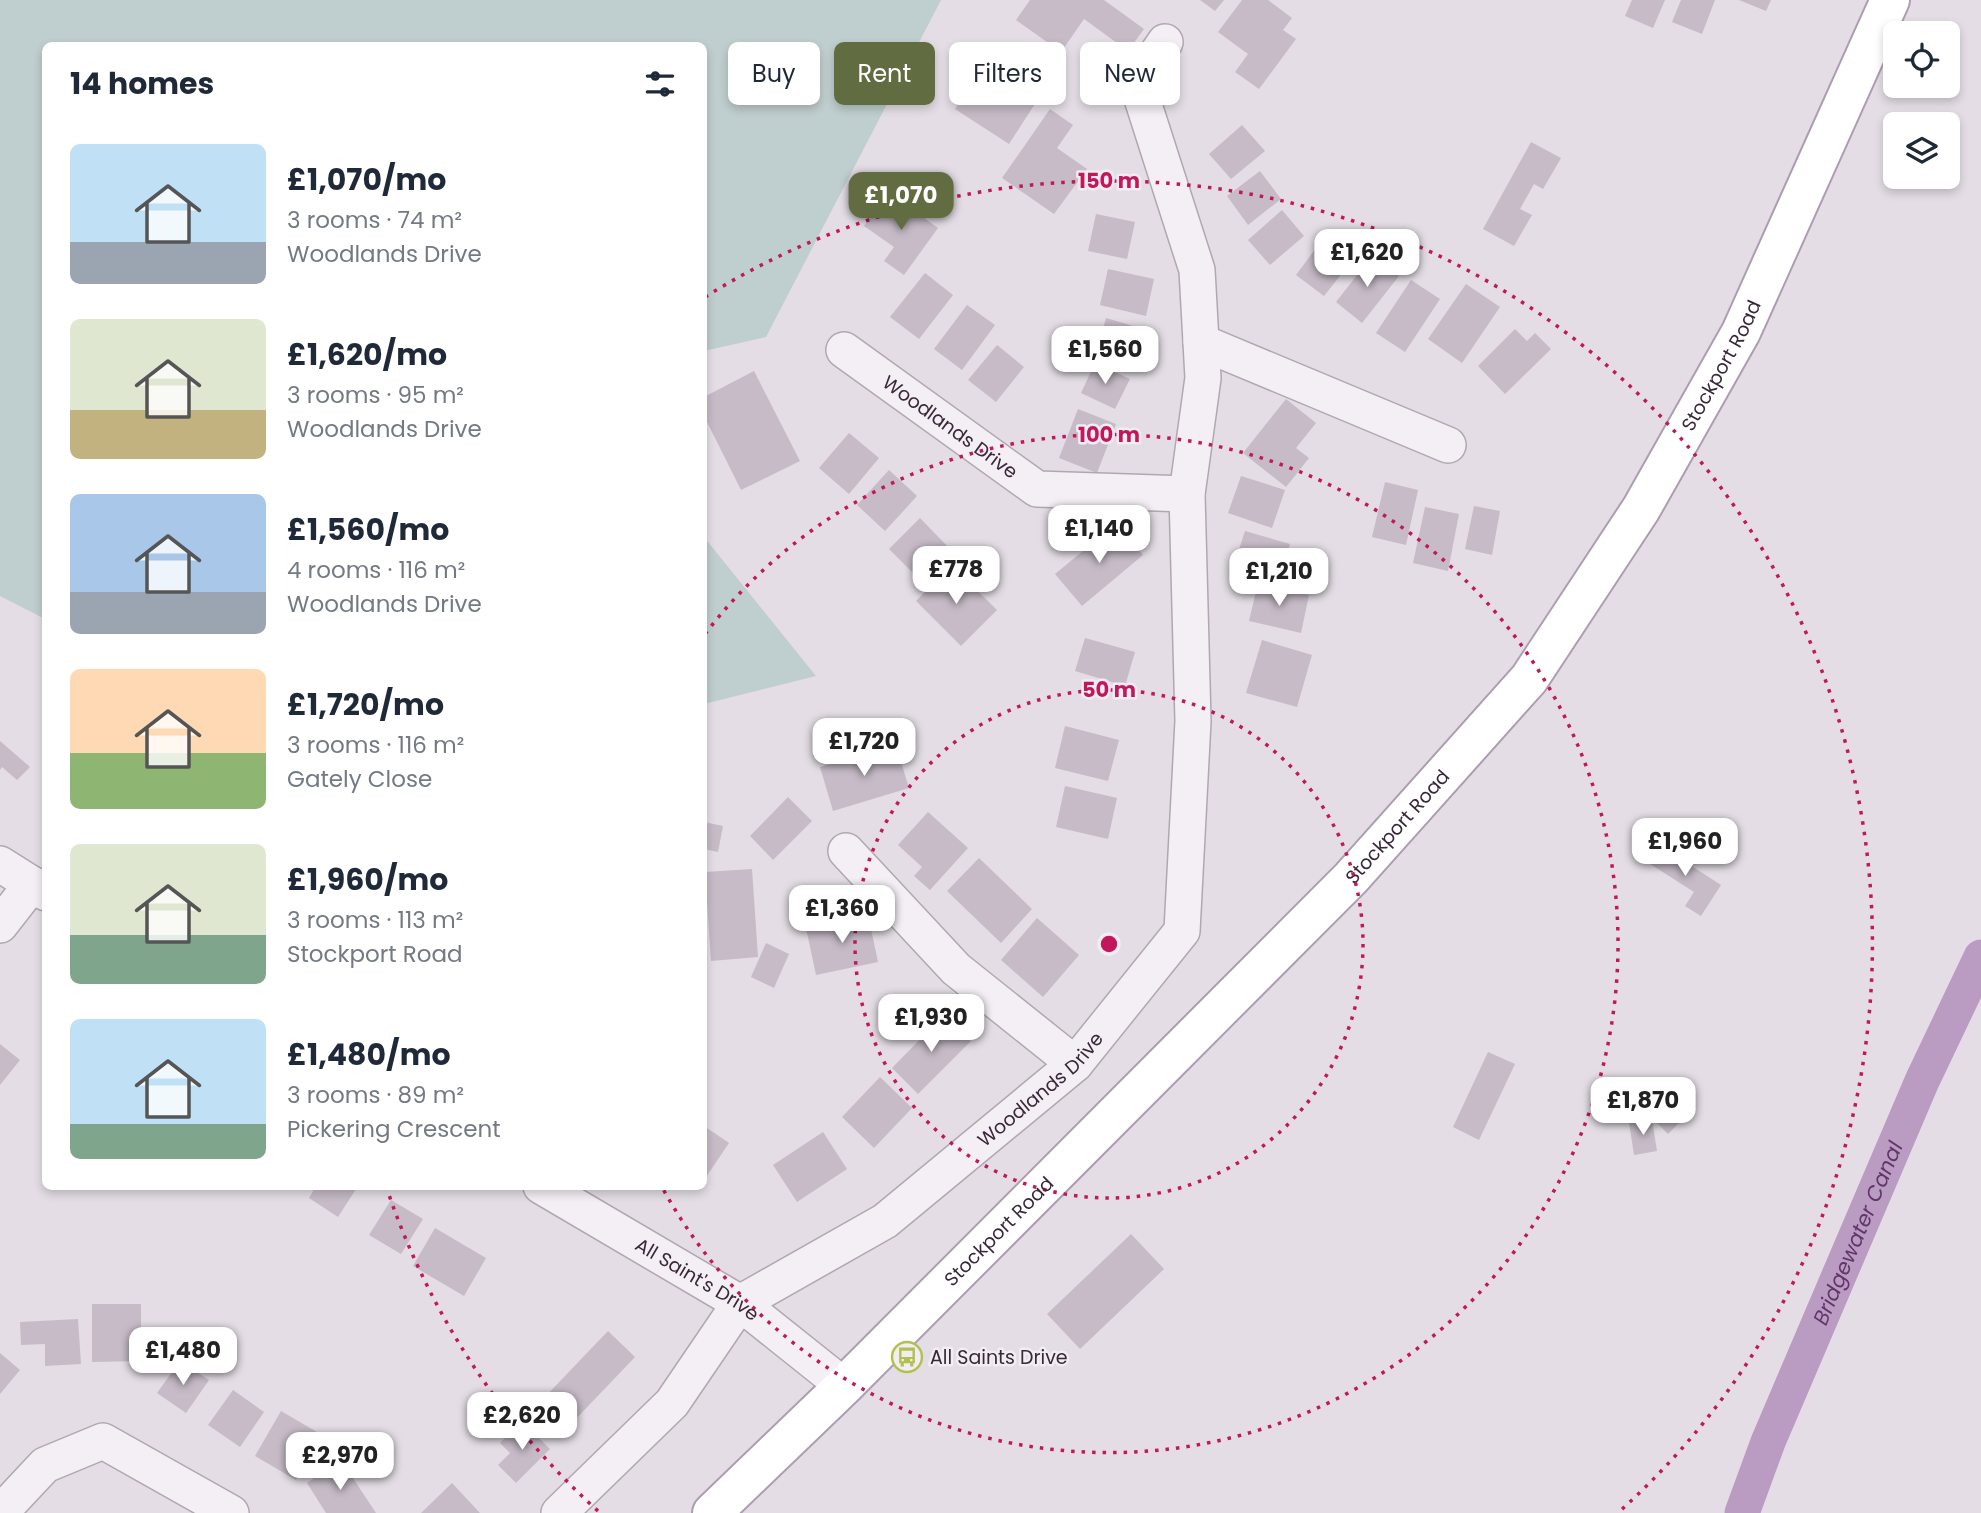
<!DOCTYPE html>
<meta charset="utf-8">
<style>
:root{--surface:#fff;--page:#f2f2f3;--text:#1f2937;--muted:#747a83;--accent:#616d40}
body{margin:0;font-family:Poppins,sans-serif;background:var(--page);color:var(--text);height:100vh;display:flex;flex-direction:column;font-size:26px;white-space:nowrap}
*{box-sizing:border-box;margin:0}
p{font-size:23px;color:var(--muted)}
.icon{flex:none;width:38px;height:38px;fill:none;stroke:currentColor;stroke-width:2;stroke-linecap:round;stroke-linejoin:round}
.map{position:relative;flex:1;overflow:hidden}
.details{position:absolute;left:42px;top:42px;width:665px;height:1148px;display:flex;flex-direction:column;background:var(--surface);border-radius:10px;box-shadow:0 4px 10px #0003}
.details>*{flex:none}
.top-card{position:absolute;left:728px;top:42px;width:665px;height:63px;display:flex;gap:14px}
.buttons{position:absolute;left:1883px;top:21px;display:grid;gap:14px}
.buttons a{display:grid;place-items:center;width:77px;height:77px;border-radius:10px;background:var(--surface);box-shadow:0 4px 10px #0003;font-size:35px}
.price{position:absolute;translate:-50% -60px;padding:0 16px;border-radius:14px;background:#fff;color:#222;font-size:23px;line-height:46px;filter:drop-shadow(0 2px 4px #0008)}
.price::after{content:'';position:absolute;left:50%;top:42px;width:21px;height:16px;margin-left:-10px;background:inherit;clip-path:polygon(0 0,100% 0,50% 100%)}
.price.on{background:var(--accent);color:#fff}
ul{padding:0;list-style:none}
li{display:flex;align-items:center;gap:21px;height:175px;padding:0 28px}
li span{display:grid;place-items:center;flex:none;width:196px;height:140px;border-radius:10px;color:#555}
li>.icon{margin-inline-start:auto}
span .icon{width:84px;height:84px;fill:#fffc;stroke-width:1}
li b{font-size:30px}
h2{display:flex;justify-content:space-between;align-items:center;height:84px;padding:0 28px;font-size:30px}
.tag{padding:0 24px;border-radius:10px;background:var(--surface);box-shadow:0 4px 10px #0003;font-size:24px;line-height:63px}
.tag.on{background:var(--accent);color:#fff}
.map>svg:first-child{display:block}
.green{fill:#bfcece}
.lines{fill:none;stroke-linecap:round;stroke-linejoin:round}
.canal{stroke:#ba9bc2;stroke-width:35}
.building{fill:#c6bbc7}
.minor-casing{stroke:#b1a7b2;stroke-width:38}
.primary-casing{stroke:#ad9db0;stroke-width:42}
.minor{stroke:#f4eff4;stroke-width:35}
.primary{stroke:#fff;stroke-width:38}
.ring{fill:none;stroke:#c2185b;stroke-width:3.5;stroke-dasharray:3.5 7}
.labels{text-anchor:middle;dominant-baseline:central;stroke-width:5;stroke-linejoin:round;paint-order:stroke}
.street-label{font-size:19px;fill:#39283a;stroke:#f2ecf3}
.poi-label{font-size:19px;fill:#39283a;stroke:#f2ecf3;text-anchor:start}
.water-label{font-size:21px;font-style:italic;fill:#61366a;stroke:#f2ecf3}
.centre{fill:#c2185b;stroke:#f2ecf3;stroke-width:3.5}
.ring-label{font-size:21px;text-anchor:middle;font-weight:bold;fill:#c2185b;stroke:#f2ecf3;stroke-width:5;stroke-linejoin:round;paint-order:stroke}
</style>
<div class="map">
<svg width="1981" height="1513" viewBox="0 0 1981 1513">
<rect width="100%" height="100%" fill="#e4dde5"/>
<!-- green -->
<g class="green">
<path d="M0 0H941L766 337 704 351V46H46L45 619 0 596Z"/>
<path d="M704 537 816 676 704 704Z"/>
</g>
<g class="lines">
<!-- canal -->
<path class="canal" id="s1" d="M1742 1513 1768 1442 1922 1081 1981 957"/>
</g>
<!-- building -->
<g class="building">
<path d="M1030 0H1104L1144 29 1128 51 1084 19 1061 52 1016 20Z"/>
<path d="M1200 0H1224L1215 11Z"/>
<path d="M1242 0H1268L1292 18 1283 30 1296 39 1259 89 1235 72 1248 54 1218 32Z"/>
<path d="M1632 0H1665L1653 28 1625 16Z"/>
<path d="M1681 0H1715L1702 34 1672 22Z"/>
<path d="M1739 0H1771L1766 11Z"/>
<path d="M1000 42 1025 58 1010 80 1038 99 1009 144 955 109Z"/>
<path d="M1050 109 1073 125 1057 148 1087 169 1054 214 1002 178Z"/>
<path d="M1242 125 1265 151 1231 179 1209 154Z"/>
<path d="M1531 142 1561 158 1543 189 1534 184 1520 209 1532 215 1514 246 1483 229Z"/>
<path d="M1260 171 1281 199 1248 225 1227 196Z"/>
<path d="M888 192 938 228 904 275 884 261 894 247 864 226Z"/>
<path d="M1282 210 1304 236 1270 265 1248 240Z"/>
<path d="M1096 214 1135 222 1127 259 1088 251Z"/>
<path d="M1322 240 1351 262 1324 296 1296 275Z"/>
<path d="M1372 256 1399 276 1362 323 1336 302Z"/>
<path d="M1108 269 1154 279 1146 316 1100 305Z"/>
<path d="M925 273 953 295 919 339 890 317Z"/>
<path d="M1411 280 1440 299 1405 352 1376 333Z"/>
<path d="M1466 284 1500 307 1462 363 1428 339Z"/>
<path d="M967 305 995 325 962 370 934 349Z"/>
<path d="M1106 318 1150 331 1140 368 1096 354Z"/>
<path d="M1515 329 1527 341 1535 333 1551 349 1505 394 1478 366Z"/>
<path d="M997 345 1024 367 996 402 968 380Z"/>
<path d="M1095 363 1130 379 1115 409 1081 393Z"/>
<path d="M754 371 800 461 741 490 704 416V397Z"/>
<path d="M1286 399 1316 423 1296 448 1309 458 1286 487 1243 453Z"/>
<path d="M1078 409 1116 424 1097 473 1059 458Z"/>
<path d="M849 433 879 458 849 494 819 468Z"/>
<path d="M889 470 917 496 885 531 857 505Z"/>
<path d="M1241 476 1285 490 1272 528 1228 513Z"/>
<path d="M1385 482 1418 490 1406 545 1372 537Z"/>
<path d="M1474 506 1500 511 1492 555 1465 549Z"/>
<path d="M1425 507 1459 514 1448 571 1413 563Z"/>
<path d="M920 518 950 549 920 580 889 549Z"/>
<path d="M1117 523 1143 555 1082 606 1055 574Z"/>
<path d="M1245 531 1290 544 1279 579 1234 565Z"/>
<path d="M951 565 997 610 961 646 916 601Z"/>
<path d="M1258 583 1309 595 1301 633 1249 621Z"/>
<path d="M1085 638 1135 652 1125 686 1075 671Z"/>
<path d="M1262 640 1312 655 1297 707 1246 693Z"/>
<path d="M1065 726 1119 740 1108 781 1055 768Z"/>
<path d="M0 741 30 767 17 780 2 767 0 770Z"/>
<path d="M896 745 909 788 833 811 820 767Z"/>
<path d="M1065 786 1117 798 1108 839 1056 827Z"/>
<path d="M788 797 812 821 773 860 750 836Z"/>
<path d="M928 812 968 848 930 890 914 876 922 867 898 845Z"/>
<path d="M704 822 723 826 718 852 704 849Z"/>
<path d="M1656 843 1721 885 1701 916 1685 906 1694 892 1644 860Z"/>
<path d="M979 858 1032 909 1001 943 947 891Z"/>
<path d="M752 869 758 957 711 961 705 872Z"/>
<path d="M868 915 878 962 816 975 806 928Z"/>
<path d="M1037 918 1079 955 1043 997 1001 960Z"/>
<path d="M766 943 789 954 774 988 751 977Z"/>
<path d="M944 1015 971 1041 918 1094 892 1068Z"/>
<path d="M0 1044 20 1060 0 1085Z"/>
<path d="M1488 1052 1515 1064 1479 1140 1453 1127Z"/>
<path d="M880 1077 912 1108 874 1148 842 1117Z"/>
<path d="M1684 1093 1696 1106 1668 1134 1655 1121Z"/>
<path d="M1652 1120 1657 1151 1634 1155 1629 1123Z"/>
<path d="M704 1126 729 1143 706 1177 704 1175Z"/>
<path d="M823 1132 847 1169 797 1202 773 1165Z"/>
<path d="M316 1186H358L338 1217 309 1198Z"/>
<path d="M391 1200 423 1219 401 1254 369 1235Z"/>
<path d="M435 1228 486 1258 464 1296 413 1266Z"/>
<path d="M1131 1234 1164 1269 1080 1349 1047 1314Z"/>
<path d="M92 1304H141V1361L92 1362Z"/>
<path d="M78 1319 81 1364 45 1366V1344L21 1345 20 1322Z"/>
<path d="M608 1331 635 1357 570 1425 543 1399Z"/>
<path d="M0 1353 20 1370 0 1394Z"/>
<path d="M180 1361 209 1380 186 1413 157 1393Z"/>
<path d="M233 1390 264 1412 240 1447 208 1425Z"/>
<path d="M281 1411 322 1435 296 1480 255 1456Z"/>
<path d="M522 1421 550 1449 516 1483 498 1465 510 1453 500 1443Z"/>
<path d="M341 1460 376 1513H326L307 1483Z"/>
<path d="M452 1483 480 1513H421Z"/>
</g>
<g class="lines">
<!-- minor casing -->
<g class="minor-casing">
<g id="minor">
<path d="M1201 342 1448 445"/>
<path id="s2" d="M844 350 1037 489 1187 494"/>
<path d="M846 851 956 969 1075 1064"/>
<path d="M0 864 46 893"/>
<path d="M0 925 32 884"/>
<path id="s3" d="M541 1186 740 1303 844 1386"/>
<path d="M0 1513 45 1465 103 1441 231 1513"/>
<path id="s4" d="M559 1513 672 1403 740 1303 885 1221 1075 1064 1182 931 1193 721 1187 494 1203 378 1197 270 1137 83 1165 42"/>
</g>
</g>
<!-- primary casing -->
<g class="primary-casing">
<g id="primary">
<path id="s5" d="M712 1513 844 1386 1351 878 1529 679 1641 509 1741 332 1890 0"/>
</g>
</g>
<!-- minor -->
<use href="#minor" class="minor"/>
<!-- primary -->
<use href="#primary" class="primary"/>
</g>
<!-- distance rings -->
<g class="ring">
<circle cx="1109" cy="944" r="254"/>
<path d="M705 634A509 509 0 1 1 662 1187"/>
<path d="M598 1511A763 763 0 0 1 388 1192M705 297A763 763 0 0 1 1620 1511"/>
</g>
<!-- icons -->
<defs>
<g id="bus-ring" transform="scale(1.575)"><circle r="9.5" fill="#f2ecf3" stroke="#b2c04c" stroke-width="1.5"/><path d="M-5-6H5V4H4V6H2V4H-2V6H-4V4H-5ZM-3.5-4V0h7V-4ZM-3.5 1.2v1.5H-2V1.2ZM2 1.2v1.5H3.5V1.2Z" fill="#b2c04c"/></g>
</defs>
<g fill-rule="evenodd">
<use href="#bus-ring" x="907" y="1357"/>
</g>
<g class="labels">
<!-- street labels -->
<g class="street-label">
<text stroke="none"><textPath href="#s5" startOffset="1536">Stockport Road</textPath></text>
<text stroke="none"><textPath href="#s2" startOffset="131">Woodlands Drive</textPath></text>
<text stroke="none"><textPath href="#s5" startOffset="970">Stockport Road</textPath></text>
<text stroke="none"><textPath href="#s4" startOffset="649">Woodlands Drive</textPath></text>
<text stroke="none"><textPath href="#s5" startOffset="402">Stockport Road</textPath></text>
<text stroke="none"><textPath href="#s3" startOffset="182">All Saint's Drive</textPath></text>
</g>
<!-- poi labels -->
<g class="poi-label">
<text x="930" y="1357">All Saints Drive</text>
</g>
<!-- water labels -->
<g class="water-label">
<text stroke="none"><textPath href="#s1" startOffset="303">Bridgewater Canal</textPath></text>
</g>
</g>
<circle cx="1109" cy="944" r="10" class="centre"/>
<g class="ring-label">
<text x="1109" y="188">150 m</text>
<text x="1109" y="442">100 m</text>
<text x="1109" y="697">50 m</text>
</g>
</svg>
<div class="buttons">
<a><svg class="icon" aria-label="locate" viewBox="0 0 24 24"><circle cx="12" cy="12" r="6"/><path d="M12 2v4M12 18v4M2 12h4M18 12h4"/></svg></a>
<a><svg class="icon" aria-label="layers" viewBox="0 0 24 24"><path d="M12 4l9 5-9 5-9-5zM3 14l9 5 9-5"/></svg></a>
</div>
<b class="price on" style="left:901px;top:232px">£1,070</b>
<b class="price" style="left:1367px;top:289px">£1,620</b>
<b class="price" style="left:1105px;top:386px">£1,560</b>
<b class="price" style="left:1099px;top:565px">£1,140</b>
<b class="price" style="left:956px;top:606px">£778</b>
<b class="price" style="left:1279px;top:608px">£1,210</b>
<b class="price" style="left:864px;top:778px">£1,720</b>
<b class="price" style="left:1685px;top:878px">£1,960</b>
<b class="price" style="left:842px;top:945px">£1,360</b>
<b class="price" style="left:931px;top:1054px">£1,930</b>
<b class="price" style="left:1643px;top:1137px">£1,870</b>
<b class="price" style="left:183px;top:1387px">£1,480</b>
<b class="price" style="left:522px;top:1452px">£2,620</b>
<b class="price" style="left:340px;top:1492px">£2,970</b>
<div class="top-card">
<a class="tag">Buy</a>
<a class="tag on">Rent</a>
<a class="tag">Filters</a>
<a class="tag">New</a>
</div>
<section class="details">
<h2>14 homes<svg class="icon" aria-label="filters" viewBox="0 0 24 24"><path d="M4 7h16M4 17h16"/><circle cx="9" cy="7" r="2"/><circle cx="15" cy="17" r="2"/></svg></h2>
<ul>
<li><span style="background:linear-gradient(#bfe0f5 70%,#9aa5b1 0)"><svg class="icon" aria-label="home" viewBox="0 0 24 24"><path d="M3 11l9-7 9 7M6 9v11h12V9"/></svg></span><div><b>£1,070/mo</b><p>3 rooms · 74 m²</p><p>Woodlands Drive</p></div></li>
<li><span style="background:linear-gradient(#dfe7d0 65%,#c2b280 0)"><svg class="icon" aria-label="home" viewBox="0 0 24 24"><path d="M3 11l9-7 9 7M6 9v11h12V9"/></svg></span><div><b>£1,620/mo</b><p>3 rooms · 95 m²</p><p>Woodlands Drive</p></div></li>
<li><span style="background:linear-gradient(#a9c7e8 70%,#9aa5b1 0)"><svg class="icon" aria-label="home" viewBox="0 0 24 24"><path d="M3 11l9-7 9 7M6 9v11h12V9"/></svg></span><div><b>£1,560/mo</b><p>4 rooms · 116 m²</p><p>Woodlands Drive</p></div></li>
<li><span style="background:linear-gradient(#ffd9b3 60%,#8fb573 0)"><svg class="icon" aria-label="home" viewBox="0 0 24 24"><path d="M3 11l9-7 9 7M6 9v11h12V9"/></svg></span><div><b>£1,720/mo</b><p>3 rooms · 116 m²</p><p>Gately Close</p></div></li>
<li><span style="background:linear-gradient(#dfe7d0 65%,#7fa58c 0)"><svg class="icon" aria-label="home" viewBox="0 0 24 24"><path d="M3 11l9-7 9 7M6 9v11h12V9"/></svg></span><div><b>£1,960/mo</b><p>3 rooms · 113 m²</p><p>Stockport Road</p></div></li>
<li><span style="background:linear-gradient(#bfe0f5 75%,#7fa58c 0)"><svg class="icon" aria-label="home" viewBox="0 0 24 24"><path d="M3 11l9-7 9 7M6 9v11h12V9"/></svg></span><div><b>£1,480/mo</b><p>3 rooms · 89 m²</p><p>Pickering Crescent</p></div></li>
</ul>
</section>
</div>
